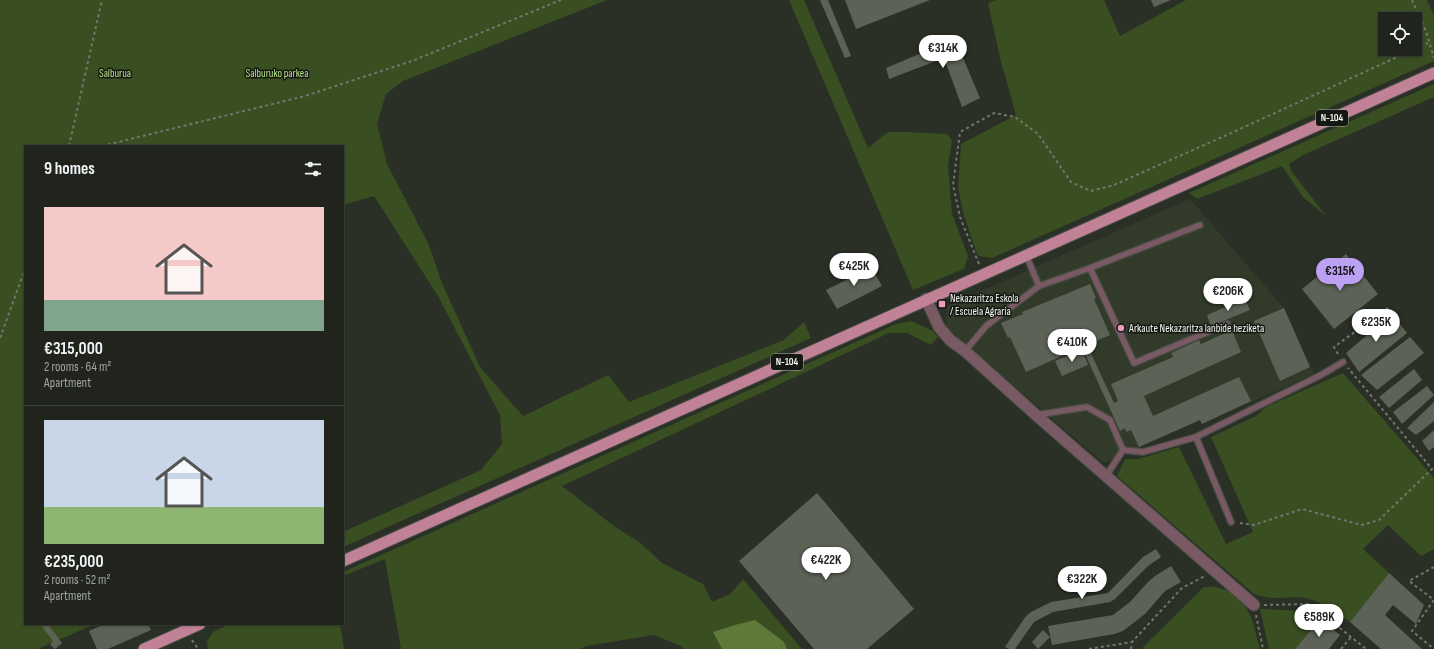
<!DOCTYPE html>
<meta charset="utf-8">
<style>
:root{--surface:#20241c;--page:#2d3029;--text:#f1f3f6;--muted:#a2a4a3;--line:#3d413b;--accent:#bca0f2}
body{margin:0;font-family:"Sofia Sans Condensed",sans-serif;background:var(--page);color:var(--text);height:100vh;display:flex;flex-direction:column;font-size:15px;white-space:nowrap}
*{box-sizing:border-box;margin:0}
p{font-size:13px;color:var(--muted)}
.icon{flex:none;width:22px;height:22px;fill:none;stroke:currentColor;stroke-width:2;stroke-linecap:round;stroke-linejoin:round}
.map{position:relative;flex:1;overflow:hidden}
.panel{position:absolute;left:24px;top:145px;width:320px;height:480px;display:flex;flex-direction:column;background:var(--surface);border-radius:0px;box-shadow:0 1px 3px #0004,0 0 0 1px var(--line)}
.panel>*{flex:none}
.fabs{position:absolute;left:1378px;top:12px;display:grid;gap:8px}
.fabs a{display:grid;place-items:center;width:44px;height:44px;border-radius:0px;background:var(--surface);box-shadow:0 1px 3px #0004,0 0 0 1px var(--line);font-size:20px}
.price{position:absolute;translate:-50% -34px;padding:0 9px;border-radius:14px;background:#fff;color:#222;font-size:13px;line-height:26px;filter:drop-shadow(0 1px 2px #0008)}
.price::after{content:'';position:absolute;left:50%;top:24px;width:12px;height:9px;margin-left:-6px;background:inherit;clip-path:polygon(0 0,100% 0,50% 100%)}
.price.selected{background:var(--accent);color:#111}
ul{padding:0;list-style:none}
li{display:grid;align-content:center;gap:8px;height:212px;padding:0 20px}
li+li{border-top:1px solid var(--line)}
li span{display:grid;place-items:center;height:124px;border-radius:0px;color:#555}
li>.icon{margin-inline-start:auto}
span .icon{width:72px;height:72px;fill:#fffc;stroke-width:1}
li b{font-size:17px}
h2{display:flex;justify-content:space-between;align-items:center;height:48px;padding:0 20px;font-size:17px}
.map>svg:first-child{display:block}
.built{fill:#323b2a}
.green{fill:#394e21;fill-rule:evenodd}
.water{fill:#5d7a3b}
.building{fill:#5c6256}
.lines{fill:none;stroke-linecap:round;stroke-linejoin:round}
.service-casing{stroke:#474c42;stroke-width:8}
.minor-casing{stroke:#474c42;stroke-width:13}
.primary-casing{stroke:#474c42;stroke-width:13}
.path{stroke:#72766d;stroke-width:2;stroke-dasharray:3 3;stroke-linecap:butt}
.service{stroke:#785964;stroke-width:5.5}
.minor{stroke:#785964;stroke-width:11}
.primary{stroke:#c18298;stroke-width:11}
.poi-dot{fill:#ef9ab8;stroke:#151713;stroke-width:1.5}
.labels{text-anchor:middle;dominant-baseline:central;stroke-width:3;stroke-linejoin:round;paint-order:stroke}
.shield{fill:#151713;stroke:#b0b4ad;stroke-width:1}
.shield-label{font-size:10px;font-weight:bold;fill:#f3f7ef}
.park-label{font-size:11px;fill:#b5e186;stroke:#151713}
.poi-label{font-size:11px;fill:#f3f7ef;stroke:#151713;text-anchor:start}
</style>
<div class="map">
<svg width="1434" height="649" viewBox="0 0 1434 649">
<rect width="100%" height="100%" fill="#2b3026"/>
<!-- built -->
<path class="built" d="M1190 199 1284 308 1314 374 1202 424 1200 420 1104 463 951 332 946 324 947 306Z"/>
<!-- green -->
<g class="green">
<path d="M0 0H607L403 81 386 94 377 124 387 164 428 243 442 283 480 367 523 416 608 375 629 402 784 340 804 322 811 338 343 547V532L481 470 502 444 500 415 438 296 374 196 343 205V146H25V624H95L38 649H0Z"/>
<path d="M789 0H804L868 148 888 132H906L947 134 952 140 948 166 952 214 968 256 964 269 913 290Z"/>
<path d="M996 0H1104L1120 36 1186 0H1427L1434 16V61L992 258 979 256 976 251 963 212 958 187 961 144 1016 115 1000 58 988 3ZM1385 19H1415V49H1385Z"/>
<path d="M1434 84V97L1303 155 1289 164 1292 172 1326 216 1303 197 1282 166 1197 199 1189 193Z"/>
<path d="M911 321 933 331 938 337 931 345 907 333H889L562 486 614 526 639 542 662 563 703 584 712 602 730 594 743 579 802 649H787L784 642 714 632 722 649H684L681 646 654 635 586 646 580 649H401L385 559 343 576V572L896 324Z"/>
<path d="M1343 373 1434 478V549L1421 556 1388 525 1363 549 1389 573 1350 622C1336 613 1323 602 1306 598 1288 595 1273 602 1254 594L1117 476 1125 459H1138L1179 447 1226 544 1253 532 1211 437 1256 416 1266 407Z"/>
<path d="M1204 587C1209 587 1215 586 1219 588 1250 594 1253 624 1260 649H1143V647Z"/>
<path d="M1260 609 1307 611 1320 619 1295 649H1269Z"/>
<path d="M229 624H340L344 649H208L207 641 213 632Z"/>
</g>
<!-- water -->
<path class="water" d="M755 620 784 642 787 649H722L713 632 735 625Z"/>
<!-- building -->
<g class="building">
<path d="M820 0H828L851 56 845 58Z"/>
<path d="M845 0H930L856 29Z"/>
<path d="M1151 0H1171L1154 7Z"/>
<path d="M955 39 980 98 962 107 944 58 889 79 886 68Z"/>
<path d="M1346 254 1378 294 1334 329 1302 289Z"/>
<path d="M871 267 882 286 837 309 826 290 848 279 844 273 855 268 860 273Z"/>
<path d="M1090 284 1096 298 1094 299 1110 335 1087 345 1114 403 1118 401 1111 384 1173 357 1171 353 1199 340 1201 344 1232 330 1241 352 1144 396 1153 416 1239 377 1251 401 1202 424 1200 420 1139 447 1131 430 1126 432 1125 428 1120 431 1082 347 1026 372 1010 337 1008 338 1001 323 1023 314 1022 312Z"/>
<path d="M1245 299 1250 310 1211 326 1207 315Z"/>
<path d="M1284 308 1310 367 1280 381 1254 321Z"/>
<path d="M1392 314 1407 333 1359 372 1346 353Z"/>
<path d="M1410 337 1424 353 1377 390 1361 375Z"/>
<path d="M1082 349 1088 365 1062 376 1055 361Z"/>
<path d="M1414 369 1422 380 1389 408 1379 397Z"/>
<path d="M1427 386 1434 395 1402 424 1393 412Z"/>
<path d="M1434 402V421L1416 435 1407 428Z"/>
<path d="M1434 430V447L1429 451 1422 441Z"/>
<path d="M817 493 914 609 867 649H814L739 561Z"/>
<path d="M1156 549 1161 557 1148 566 1115 599 1110 602 1053 612 1034 622 1015 649H1009L1005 647 1026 616 1031 612 1051 602 1108 593 1143 557Z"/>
<path d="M1171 566 1181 582 1165 591 1145 614 1123 631 1114 634 1052 645 1048 626 1113 615 1130 602 1148 582 1155 576Z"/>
<path d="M1389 573 1424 605 1416 624 1393 605 1385 615 1422 649H1381L1350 622Z"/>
<path d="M1320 619 1340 635 1329 649H1295Z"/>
<path d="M46 624H48L62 643 55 649 50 645 53 641 42 627Z"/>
<path d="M105 624H148L151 630 108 649H97L89 631Z"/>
<path d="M1043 630 1050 637 1038 649 1032 642Z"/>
</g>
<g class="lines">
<!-- service casing -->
<g class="service-casing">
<g id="service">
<path d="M1026 255 1039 286 1090 268 1134 363 1227 324"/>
<path d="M1090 268 1200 225"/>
<path d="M965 351 986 326 1039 286"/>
<path d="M1036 415 1087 407 1110 420 1123 450 1106 476"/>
<path d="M1196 437 1321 375 1343 362"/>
<path d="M1123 450 1143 452 1196 437 1231 522"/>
</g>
</g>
<!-- minor casing -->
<g class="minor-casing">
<path id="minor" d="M926 299 939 327 950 340 965 351 1036 415 1254 605"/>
</g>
<!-- primary casing -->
<g class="primary-casing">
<g id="primary">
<path d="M343 561 1434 73"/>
<path d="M144 649 200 624"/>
</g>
</g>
<!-- path -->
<g class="path">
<path d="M1412 0 1426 31 1434 58"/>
<path d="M69 146 102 0"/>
<path d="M102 146 305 96 412 61 561 0"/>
<path d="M979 264 960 217 953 185 960 132 994 113 1015 117 1038 134 1071 182 1091 191 1114 185 1229 134 1428 43"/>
<path d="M0 338 25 269"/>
<path d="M1338 354 1334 347 1388 308"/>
<path d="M1240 523 1254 525 1302 509 1362 525 1379 520 1432 469 1348 368"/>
<path d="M1434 567 1409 581 1434 600"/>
<path d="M1434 600 1412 631 1434 649"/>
<path d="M1264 605 1310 604 1366 649"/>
<path d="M1256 615 1263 649"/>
<path d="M192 640 198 649"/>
<path d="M1089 649 1132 642"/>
<path d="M1131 649 1132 642 1182 588 1205 576"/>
<path d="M1341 649 1351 637"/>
</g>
<!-- service -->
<use href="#service" class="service"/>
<!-- minor -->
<use href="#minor" class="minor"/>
<!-- primary -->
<use href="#primary" class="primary"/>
</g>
<!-- markers -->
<g class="poi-dot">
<rect x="938" y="300" width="8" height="8" rx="2"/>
<circle cx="1121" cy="328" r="4"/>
</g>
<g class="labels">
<!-- shield labels -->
<g class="shield">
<rect x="1316" y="110" width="32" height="16" rx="3"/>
<rect x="771" y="354" width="32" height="16" rx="3"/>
</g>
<g class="shield-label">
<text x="1332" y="118">N-104</text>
<text x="787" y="362">N-104</text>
</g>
<!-- park labels -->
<g class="park-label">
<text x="115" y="73">Salburua</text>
<text x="277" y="73">Salburuko parkea</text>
</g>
<!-- poi labels -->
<g class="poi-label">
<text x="950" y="298">Nekazaritza Eskola<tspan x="950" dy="13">/ Escuela Agraria</tspan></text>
<text x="1129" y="328">Arkaute Nekazaritza lanbide heziketa</text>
</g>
</g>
</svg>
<div class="fabs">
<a><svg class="icon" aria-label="locate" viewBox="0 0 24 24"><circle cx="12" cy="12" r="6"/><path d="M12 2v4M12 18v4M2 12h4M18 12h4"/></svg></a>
</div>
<b class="price" style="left:943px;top:69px">€314K</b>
<b class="price" style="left:854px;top:287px">€425K</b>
<b class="price selected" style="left:1340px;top:292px">€315K</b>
<b class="price" style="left:1228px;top:312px">€206K</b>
<b class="price" style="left:1376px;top:343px">€235K</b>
<b class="price" style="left:1072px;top:363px">€410K</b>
<b class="price" style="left:826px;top:581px">€422K</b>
<b class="price" style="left:1082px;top:600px">€322K</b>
<b class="price" style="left:1319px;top:638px">€589K</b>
<section class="panel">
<h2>9 homes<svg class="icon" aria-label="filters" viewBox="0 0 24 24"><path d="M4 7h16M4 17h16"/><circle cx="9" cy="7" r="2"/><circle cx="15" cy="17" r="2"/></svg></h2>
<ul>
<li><span style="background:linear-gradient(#f6c9c9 75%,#7fa58c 0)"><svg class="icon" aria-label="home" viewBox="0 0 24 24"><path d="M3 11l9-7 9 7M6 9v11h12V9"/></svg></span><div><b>€315,000</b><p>2 rooms · 64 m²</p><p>Apartment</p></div></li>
<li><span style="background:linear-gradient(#c9d6e8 70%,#8fb573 0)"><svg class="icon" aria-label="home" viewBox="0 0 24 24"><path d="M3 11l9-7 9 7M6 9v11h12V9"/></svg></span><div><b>€235,000</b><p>2 rooms · 52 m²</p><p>Apartment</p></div></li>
</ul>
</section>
</div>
